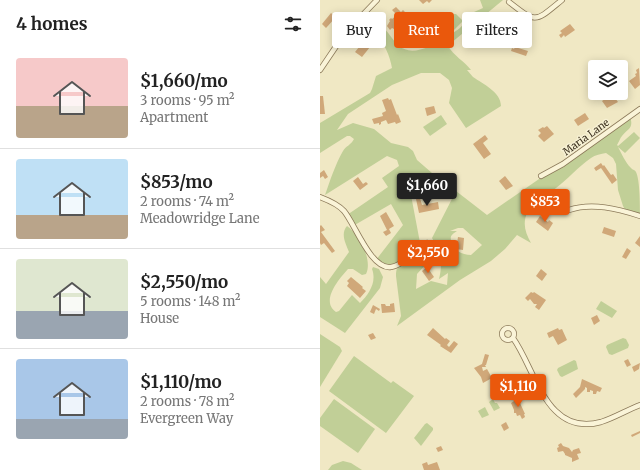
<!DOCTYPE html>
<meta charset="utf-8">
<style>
:root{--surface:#fff;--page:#f2f2f2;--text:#222;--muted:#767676;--line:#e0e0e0;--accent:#ea580c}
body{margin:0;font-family:Merriweather,serif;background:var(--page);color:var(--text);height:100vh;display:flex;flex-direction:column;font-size:15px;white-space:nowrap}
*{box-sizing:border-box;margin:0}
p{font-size:13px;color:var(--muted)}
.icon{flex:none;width:22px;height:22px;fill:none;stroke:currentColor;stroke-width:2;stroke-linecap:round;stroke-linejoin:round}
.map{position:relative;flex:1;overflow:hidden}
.drawer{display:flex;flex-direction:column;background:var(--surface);width:320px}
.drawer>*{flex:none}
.guide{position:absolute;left:12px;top:12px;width:248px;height:36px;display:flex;gap:8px}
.fabs{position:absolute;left:268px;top:60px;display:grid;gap:8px}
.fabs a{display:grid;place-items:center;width:40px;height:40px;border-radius:4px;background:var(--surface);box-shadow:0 2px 10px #0003;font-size:20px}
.price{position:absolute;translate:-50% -34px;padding:0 9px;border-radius:4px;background:var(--accent);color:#fff;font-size:13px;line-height:26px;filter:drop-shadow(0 1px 2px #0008)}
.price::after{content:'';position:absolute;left:50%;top:24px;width:12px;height:9px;margin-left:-6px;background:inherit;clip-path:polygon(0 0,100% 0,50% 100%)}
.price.selected{background:#222;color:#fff}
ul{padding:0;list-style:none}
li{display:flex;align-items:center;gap:12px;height:100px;padding:0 16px}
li+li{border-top:1px solid var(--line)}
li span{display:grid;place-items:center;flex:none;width:112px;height:80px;border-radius:4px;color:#555}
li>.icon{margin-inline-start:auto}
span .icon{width:48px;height:48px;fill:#fffc;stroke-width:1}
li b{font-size:17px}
h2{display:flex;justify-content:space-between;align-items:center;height:48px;padding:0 16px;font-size:17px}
.chip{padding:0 14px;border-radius:4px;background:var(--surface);box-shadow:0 2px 10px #0003;font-size:14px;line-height:36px}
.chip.selected{background:var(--accent);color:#fff}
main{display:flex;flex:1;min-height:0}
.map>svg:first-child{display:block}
.green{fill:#c1cf97;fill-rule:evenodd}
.building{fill:#d0a879}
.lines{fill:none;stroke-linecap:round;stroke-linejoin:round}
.minor-casing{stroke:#8c7a5a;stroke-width:6}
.minor{stroke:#faf4d8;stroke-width:4.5}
.labels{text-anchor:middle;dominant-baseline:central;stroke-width:3;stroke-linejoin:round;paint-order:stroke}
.street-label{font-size:10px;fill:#3b301e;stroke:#f7f1d4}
</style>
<main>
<section class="drawer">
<h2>4 homes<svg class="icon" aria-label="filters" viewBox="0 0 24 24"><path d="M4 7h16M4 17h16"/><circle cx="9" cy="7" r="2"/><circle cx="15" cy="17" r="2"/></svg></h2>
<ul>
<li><span style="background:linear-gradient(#f6c9c9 60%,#b9a48a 0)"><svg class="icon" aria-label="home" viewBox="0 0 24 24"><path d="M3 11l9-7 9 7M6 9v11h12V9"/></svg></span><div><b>$1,660/mo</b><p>3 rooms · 95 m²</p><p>Apartment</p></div></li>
<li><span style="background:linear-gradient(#bfe0f5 70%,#b9a48a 0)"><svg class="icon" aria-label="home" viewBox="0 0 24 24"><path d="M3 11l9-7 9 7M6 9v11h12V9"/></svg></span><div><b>$853/mo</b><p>2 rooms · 74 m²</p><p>Meadowridge Lane</p></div></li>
<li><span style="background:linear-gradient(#dfe7d0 65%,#9aa5b1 0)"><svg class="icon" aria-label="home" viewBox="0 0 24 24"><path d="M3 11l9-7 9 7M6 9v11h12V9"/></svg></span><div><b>$2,550/mo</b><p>5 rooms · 148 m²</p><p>House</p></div></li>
<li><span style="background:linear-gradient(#a9c7e8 75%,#9aa5b1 0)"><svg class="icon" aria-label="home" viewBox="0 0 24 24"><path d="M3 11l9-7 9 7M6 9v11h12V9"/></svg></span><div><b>$1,110/mo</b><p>2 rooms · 78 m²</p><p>Evergreen Way</p></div></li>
</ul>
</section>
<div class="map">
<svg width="320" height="470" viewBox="0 0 320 470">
<rect width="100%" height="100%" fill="#f0e8c4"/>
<!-- green -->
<g class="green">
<path d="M160 0H183L131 43 128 46C134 56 144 61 151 70H147C149 72 151 75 153 77 163 84 181 92 181 106L146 128 129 103 132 88 129 80 120 73H101L72 85 28 114 17 130 33 123 54 129 71 143 88 147 93 151 97 160 112 173 87 174 101 248 71 267 56 260 83 225 71 204 33 226 27 215 68 187 62 178 79 166 77 160 67 156 5 195C10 181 15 165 23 151 26 146 31 145 34 139L30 136H27L0 153V123L50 93 52 89 56 76 72 68C70 56 64 42 55 34 49 29 43 29 39 23 76 10 65 67 110 46 118 42 125 39 132 34 141 27 147 25 145 12H154L163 8Z"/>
<path d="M134 14H136L142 20V22L129 35H127L121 29V27Z"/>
<path d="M121 115 127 124 110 136 103 127Z"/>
<path d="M310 116C314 129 308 128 302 136 300 138 299 142 297 145L298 146 314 132 320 138 305 153 298 147C302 154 305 162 311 168 314 171 314 169 316 172 320 180 320 206 320 216L306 211 303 206 298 190 296 164 293 158 286 153C281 154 275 155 271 158 258 167 248 179 236 188 227 196 213 199 208 211 202 223 205 232 211 243L197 235 185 249 171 261 140 280 77 326 81 316 76 276C76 275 76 270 77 269 80 263 94 254 100 253 106 255 106 258 107 263L97 274 96 289 111 281 127 285 128 273 119 279C123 263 121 252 112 238L136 191 167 215ZM138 228H143L162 245 151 255C142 255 133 250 131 241 131 239 130 237 132 235 133 233 136 232 137 231H130Z"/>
<path d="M27 226C39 234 53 260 46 274L42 275 33 269H28C19 279 0 301 16 312L19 311 32 295 40 303C49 294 57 282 52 269L53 267 59 269 63 277 60 288 25 333 0 317V277L6 284 29 252C26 244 20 234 27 226Z"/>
<path d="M281 301 297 311 292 318 276 309Z"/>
<path d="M0 334 20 347 22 351 0 387Z"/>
<path d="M303 338 306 339 309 345 308 348 292 355 289 354 286 347 287 345Z"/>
<path d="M34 356 71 383 73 381 94 396 66 433 9 391Z"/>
<path d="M254 360 256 361 258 369 242 377 240 376 237 370 238 368Z"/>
<path d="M14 399 55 429 38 453 0 426V418Z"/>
<path d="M173 399 175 403H177L180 408 174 411 169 402Z"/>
<path d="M165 407 169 415 162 418 158 411Z"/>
<path d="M107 423 113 428V430L101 446 94 438 105 424Z"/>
<path d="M23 461 31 463 42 470H8L12 465Z"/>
</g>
<!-- building -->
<g class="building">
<path d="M99 0H112L109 3 107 1 103 4Z"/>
<path d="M76 7 81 12 83 10 88 15 81 22 80 21 75 25 76 27 74 29 72 28 70 30 67 26 70 21 69 20 71 18 72 19 77 15 72 10Z"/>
<path d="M11 13 16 17 6 28 2 24Z"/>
<path d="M170 23 173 26 172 27 184 36 177 43 176 40 170 34 161 39 158 34 164 30Z"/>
<path d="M250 24 255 30 245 37 244 35 241 38 239 35 242 33 240 31Z"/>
<path d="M104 26 110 32 108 35 106 33 103 34 102 33 104 31 102 29Z"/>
<path d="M44 41 49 45 48 46 50 47 42 57 35 52Z"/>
<path d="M195 47 208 51 206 56 191 51 192 48 194 49Z"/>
<path d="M319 68 320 85 315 89 309 81 316 76 315 74 317 73 316 70Z"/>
<path d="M292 94 298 102 287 108 282 101Z"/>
<path d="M0 96H3L5 114H0Z"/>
<path d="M68 98 69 100 71 99 77 115 78 114 81 122 76 124 75 122 68 124 66 120 61 122V124L59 125V123L54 124 52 119 63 116 62 113 66 111 62 100Z"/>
<path d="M114 106 116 113 107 116 105 108Z"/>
<path d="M265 113 269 119 258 126 254 120Z"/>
<path d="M227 126 234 134 224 142 218 136 221 133 218 130 223 127 224 128Z"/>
<path d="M165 135 168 139 163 143 171 154 164 159 153 144Z"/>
<path d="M281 163 283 166 284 165 291 175 293 174 297 180 292 184 281 168 276 171 274 168Z"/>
<path d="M4 170 8 177 5 179 3 176 0 178V173Z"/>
<path d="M185 176 193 186 186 190 179 181Z"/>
<path d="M38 177 43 184 46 182 48 184 40 190 33 181Z"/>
<path d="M100 198 102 205 118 202 119 209 99 213 96 199Z"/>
<path d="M66 212 74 226 69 229 71 233 66 236 63 232 67 230 60 216Z"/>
<path d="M220 216 228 222 229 220 233 223 228 231 216 222Z"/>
<path d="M1 225 5 230 1 232 15 251 12 253 4 243 1 245 0 243V226Z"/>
<path d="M284 227 296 231 294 237 282 233Z"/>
<path d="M320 236V247L315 243Z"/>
<path d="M138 237 144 238 143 250 136 249Z"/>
<path d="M307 248 311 251 306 259 302 257Z"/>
<path d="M107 267 114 277 109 281 102 271Z"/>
<path d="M221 269 227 274 222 281 216 276Z"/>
<path d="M31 277 43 287 42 288 46 291 40 298 27 286 29 283 27 281Z"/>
<path d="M211 292 213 293 214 292 226 300 219 310 215 307 217 304H214L210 299 208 301 205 298Z"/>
<path d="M74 303 75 312 62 313 61 304H65L66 306H70V304Z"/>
<path d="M53 305 60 309 59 311 56 309 54 314 50 312Z"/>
<path d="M277 315 280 321 274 325 271 318Z"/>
<path d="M113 328 125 339 126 338 130 341 127 345 129 347 134 341 138 344 131 353 120 346 121 345 107 335Z"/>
<path d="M238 328 239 330 242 329 247 340 238 345 233 336 229 338 227 333Z"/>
<path d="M53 333 56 338 51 340 48 335Z"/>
<path d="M165 354 169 355 166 365H165L166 367H162L163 371 167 369 172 378 163 383 161 377 154 368 162 364Z"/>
<path d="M308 359 311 365 307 367 304 361Z"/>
<path d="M320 363 319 369 314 372 312 367Z"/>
<path d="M262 379 282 388 280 392 277 391 276 394H273V391L270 390V392H267V388L265 387V389L256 398 253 394 260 387Z"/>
<path d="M199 398 201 402 200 403 205 414H204L205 417 202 419 200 415 197 416 196 413H194V410L191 403Z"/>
<path d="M186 422 189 428 184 431 181 425Z"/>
<path d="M320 431V433L312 437 311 435Z"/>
<path d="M241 443 243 446 249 448 252 452 253 450 259 448 261 453 257 454 259 459 252 462V458L245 455V454L243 451 238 452 237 448 239 447 238 445Z"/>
<path d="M121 446 123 450 118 452 116 448Z"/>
<path d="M107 462 108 465 117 462 120 470H104L102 464Z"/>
</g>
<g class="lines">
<!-- minor casing -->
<g class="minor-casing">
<g id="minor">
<path d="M189 2C217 24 215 22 242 0"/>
<path d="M0 70 19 42 31 27 57 0"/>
<path d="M221 176 243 164 320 109"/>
<path d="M0 197C8 200 18 204 24 211 35 224 51 270 71 267 81 266 99 250 107 243"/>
<path d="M249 210C272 202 298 209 320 216"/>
<circle cx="188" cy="334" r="6"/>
<path d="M193 338C216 370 226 437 281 422 294 418 307 410 320 405"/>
</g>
</g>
<!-- minor -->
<use href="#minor" class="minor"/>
</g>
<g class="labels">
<!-- street labels -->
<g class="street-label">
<text transform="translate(266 137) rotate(-36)">Maria Lane</text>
</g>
</g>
</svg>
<div class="fabs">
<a><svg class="icon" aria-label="layers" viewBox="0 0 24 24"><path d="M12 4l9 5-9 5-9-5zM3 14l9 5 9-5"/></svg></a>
</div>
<b class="price selected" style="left:107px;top:207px">$1,660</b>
<b class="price" style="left:225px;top:223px">$853</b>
<b class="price" style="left:108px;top:274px">$2,550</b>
<b class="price" style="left:198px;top:408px">$1,110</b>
<div class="guide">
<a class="chip">Buy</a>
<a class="chip selected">Rent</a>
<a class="chip">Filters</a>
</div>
</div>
</main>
